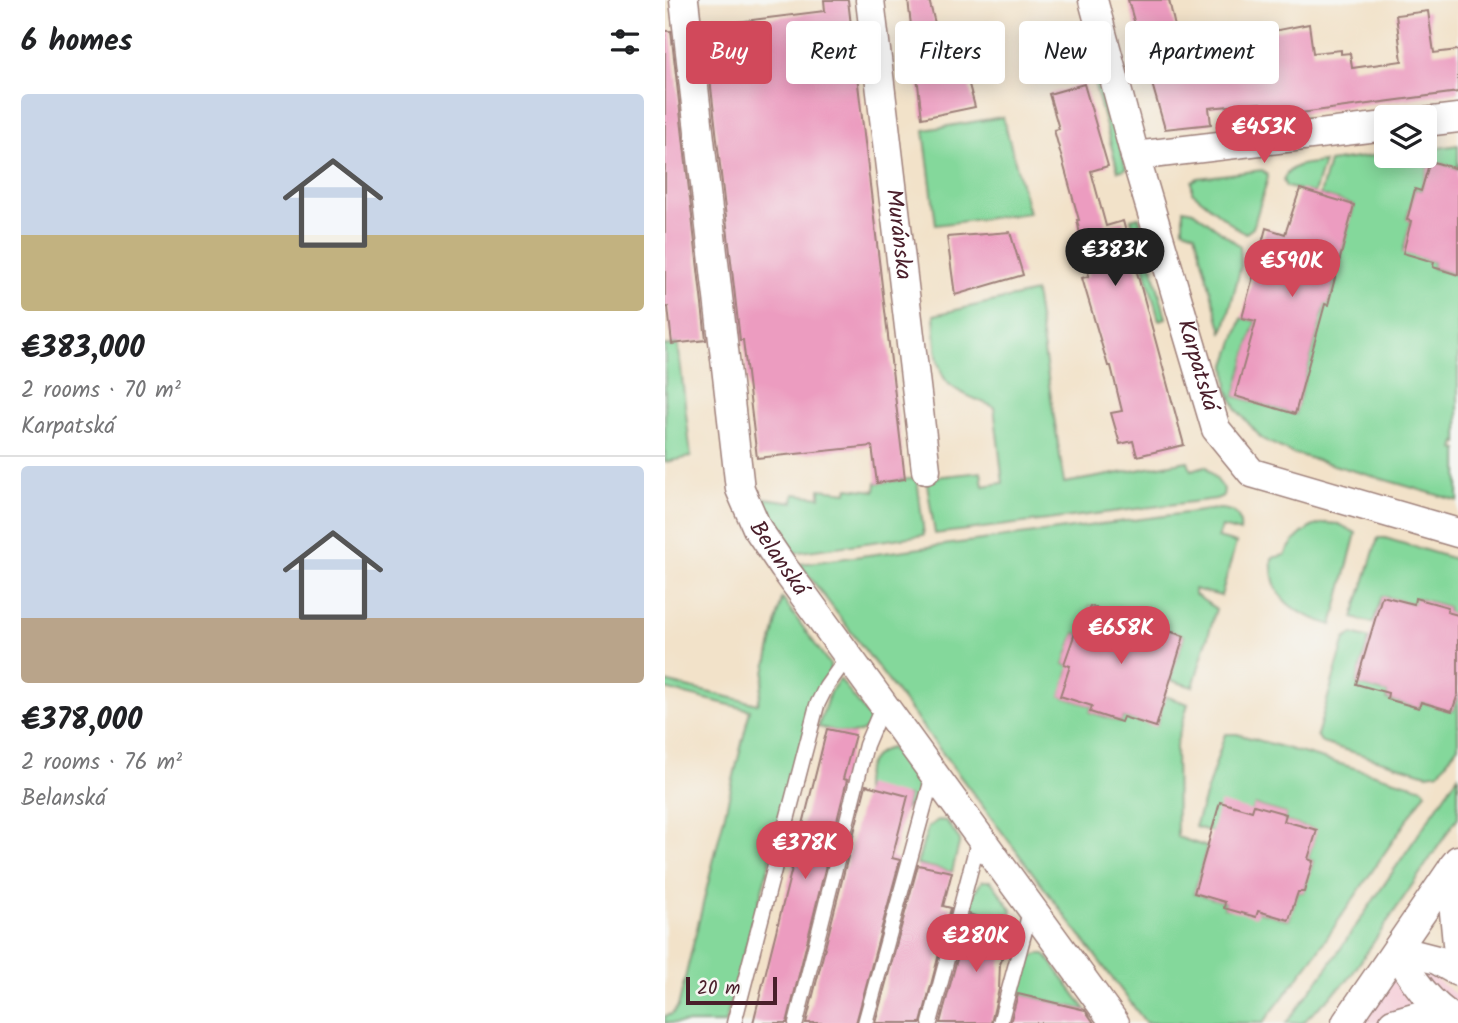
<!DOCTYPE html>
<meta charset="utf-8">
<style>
:root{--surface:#fff;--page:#f2f2f2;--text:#202124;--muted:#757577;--line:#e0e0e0;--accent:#d1495b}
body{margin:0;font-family:Kalam,sans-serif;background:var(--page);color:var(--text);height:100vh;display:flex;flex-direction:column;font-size:26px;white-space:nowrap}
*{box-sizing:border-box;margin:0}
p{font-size:23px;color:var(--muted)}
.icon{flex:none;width:38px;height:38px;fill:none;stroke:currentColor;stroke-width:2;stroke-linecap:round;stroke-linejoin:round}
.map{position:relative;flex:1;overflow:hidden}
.side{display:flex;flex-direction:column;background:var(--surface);width:665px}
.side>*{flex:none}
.guide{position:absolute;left:21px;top:21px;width:665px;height:63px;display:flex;gap:14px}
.buttons{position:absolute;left:709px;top:105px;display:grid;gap:14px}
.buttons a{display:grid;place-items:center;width:63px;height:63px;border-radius:7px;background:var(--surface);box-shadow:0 4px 18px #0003;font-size:35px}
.scale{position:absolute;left:21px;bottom:18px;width:91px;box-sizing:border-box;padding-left:7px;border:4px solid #4a1f2b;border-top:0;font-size:19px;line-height:24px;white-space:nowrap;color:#4a1f2b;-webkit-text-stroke:5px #f6f6f2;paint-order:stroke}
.price{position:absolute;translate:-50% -60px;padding:0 16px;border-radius:24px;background:var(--accent);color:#fff;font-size:23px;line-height:46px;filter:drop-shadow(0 2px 4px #0008)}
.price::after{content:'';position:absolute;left:50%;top:42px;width:21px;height:16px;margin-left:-10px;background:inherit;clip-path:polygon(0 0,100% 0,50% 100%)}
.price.on{background:#222;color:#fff}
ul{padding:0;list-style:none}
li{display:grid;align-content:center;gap:14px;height:371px;padding:0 21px}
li+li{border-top:2px solid var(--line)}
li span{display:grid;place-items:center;height:217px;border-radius:7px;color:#555}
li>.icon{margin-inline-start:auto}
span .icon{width:126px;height:126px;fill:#fffc;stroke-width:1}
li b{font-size:30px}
h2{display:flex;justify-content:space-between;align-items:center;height:84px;padding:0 21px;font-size:30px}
.tag{padding:0 24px;border-radius:7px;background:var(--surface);box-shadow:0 4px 18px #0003;font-size:24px;line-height:63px}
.tag.on{background:var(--accent);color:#fff}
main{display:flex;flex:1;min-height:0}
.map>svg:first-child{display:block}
.built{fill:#f5cfd9}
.green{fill:#84d89b;stroke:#677c63;stroke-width:2}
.building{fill:#ec9cc0}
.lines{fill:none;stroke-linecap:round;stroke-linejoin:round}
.lane-casing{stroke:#9e807a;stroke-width:17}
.street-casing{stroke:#9e807a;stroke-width:31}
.lane{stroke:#fff;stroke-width:14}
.street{stroke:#fff;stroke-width:28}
.labels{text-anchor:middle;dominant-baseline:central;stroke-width:5;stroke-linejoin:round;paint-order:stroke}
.street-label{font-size:23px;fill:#4a1f2b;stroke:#f6f6f2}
</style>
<main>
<section class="side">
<h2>6 homes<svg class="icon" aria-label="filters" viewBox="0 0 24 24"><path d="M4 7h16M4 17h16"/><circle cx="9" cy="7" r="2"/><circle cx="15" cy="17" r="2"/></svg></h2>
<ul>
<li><span style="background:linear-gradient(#c9d6e8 65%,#c2b280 0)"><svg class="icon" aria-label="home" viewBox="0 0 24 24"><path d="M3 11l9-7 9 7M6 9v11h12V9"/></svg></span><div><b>€383,000</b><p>2 rooms · 70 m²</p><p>Karpatská</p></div></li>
<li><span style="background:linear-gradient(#c9d6e8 70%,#b9a48a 0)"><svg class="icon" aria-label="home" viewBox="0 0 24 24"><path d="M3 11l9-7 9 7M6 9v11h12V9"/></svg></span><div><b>€378,000</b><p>2 rooms · 76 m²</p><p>Belanská</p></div></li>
</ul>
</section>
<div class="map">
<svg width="793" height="1023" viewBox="0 0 793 1023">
<rect width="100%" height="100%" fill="#f6f6f2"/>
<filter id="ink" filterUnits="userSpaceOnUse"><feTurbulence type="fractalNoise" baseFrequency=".0143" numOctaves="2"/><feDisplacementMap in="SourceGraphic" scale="14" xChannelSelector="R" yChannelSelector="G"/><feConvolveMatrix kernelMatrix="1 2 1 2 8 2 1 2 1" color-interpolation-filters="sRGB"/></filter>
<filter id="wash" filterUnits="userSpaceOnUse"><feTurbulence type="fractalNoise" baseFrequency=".00686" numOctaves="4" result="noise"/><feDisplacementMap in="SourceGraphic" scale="28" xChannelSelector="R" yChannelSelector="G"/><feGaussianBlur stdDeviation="1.57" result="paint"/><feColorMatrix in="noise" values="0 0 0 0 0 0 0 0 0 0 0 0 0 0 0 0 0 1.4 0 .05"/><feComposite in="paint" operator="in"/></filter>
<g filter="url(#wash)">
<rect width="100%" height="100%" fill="#f2e2c9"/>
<!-- built -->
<path class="built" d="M733 950 793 996V1023H675Z"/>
<!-- green -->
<g class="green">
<path d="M433 69 461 169 453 171 426 71Z"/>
<path d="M338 117 364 213 271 225 259 130Z"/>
<path d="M793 145V169L765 161 756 191 750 189 742 219 746 221 738 252 769 262 768 268 793 275V443L791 442 789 449 793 450V501L627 453 597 439 572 410 563 390 561 365 577 318 591 321 570 396 630 414 660 304H663L689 205 655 195 664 162 721 154 760 156V150Z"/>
<path d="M659 162 649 193 621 187 618 180C626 163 641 164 659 162Z"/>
<path d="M597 170 603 175 602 181 588 228 581 233 574 230 527 192V181L533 178Z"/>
<path d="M518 209 528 211 575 246 576 266 560 327 557 332 530 233 518 229Z"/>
<path d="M474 217 501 318 494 320 466 219Z"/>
<path d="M370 292 399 483 523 461 526 470 541 466 559 489 558 496 551 499 270 534 261 478 316 472 318 486 338 483 329 407C316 401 300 396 289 388 268 375 271 337 269 315Z"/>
<path d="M13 343 26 457 0 462V345L7 346V344Z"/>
<path d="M252 478 259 535 128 553 105 509 95 512 92 497 128 502 129 494 155 497V489L182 492 183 488 210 491 211 483Z"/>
<path d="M552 509C568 509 577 514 575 532L557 527 553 538 571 543 556 596 529 589V594L551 609 528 687 505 680 519 636 486 625 487 620 459 611 456 616 425 606 415 635 410 633 399 664 405 666 396 696 427 706 425 712 456 722 458 717 491 726 500 696 523 704 511 745 512 837 542 847 529 893 560 902 559 908 593 911 624 920 633 892H639L648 861 643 859 651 830 619 821 621 814 590 805 587 811 548 832 530 827 560 734H572L758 788 761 792 648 958 598 1023H481L135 564Z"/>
<path d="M660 523 674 524 691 533 667 625C632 614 604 601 607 558L620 555C629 538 641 526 660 523Z"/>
<path d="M713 538H720L793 560V615L782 612 783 607 751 598 749 604 717 596 708 623 688 618Z"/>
<path d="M117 598 165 665V672L106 858 60 1023H0V1016L7 1014 13 1007 85 710 0 689V682L93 704Z"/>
<path d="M688 634 704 639 691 684 723 693 722 699 754 708 756 702 787 711 793 694V746L774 772 762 774 657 743 652 735 680 639Z"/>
<path d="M175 679 208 723C189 742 177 731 153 727L165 692Z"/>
<path d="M226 748 258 791 239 810 243 796H200C196 775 204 752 226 748Z"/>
<path d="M793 776V817L683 980 637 1023H621L663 967Z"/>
<path d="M273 820 281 821 295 840 287 872 252 864 263 827Z"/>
<path d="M317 881H326L347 910 342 926 304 915 309 893Z"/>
<path d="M373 954H380L421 1010 348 993C353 976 355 959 373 954Z"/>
</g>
<g id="blocks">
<!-- building -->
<g class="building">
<path d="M159 0H183L240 479 212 483 207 446 92 458 78 340H75L39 26 160 11Z"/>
<path d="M243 0H264L282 70 299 66 310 107 257 118Z"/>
<path d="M463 0H504L522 81 590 71V68L605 66 598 33 644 24 648 53 676 50V54L685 53 687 68 737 61 731 15 763 11 769 53 793 50V92L598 118 595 103 544 108 546 124 500 129Z"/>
<path d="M0 31H6L41 340 7 344 3 307H0Z"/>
<path d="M419 84 443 166 426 171 441 226 458 221 519 445 472 456 468 441 455 444 446 413 457 411 446 366H443L417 278 424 276 412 220H414L389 130 394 129 384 94Z"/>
<path d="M765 161 793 169V275L768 267 769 262 738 253 746 221 742 220 750 189 756 191Z"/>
<path d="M635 189 689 205 663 305 660 304 630 414 570 396 591 321 577 318 601 228 620 234Z"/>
<path d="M345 232 358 275 290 295 282 237Z"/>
<path d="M717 596 749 604 750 598 783 607 782 612 793 615V694L787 711 756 702 754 708 722 699 723 693 691 684Z"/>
<path d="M425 606 456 616 458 611 487 621 486 625 519 636 491 727 458 717 456 722 425 712 427 706 395 696 405 666 399 664 410 633 415 635Z"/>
<path d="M162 729 190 735 178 779 182 780 122 1023H88Z"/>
<path d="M201 785 243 796 227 858 235 860 191 1023H141Z"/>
<path d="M555 802 587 811 589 805 621 814 619 821 652 830 643 859 648 861 639 892H633L624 920 593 911 591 917 559 908 560 902 529 893Z"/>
<path d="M253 865 287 872 278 906 286 908 256 1023H210Z"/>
<path d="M304 914 342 926 333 951 340 953 335 964 334 989 326 1023H275Z"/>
<path d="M353 994 420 1010 429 1023H345Z"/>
</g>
</g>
</g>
<g filter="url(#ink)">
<use href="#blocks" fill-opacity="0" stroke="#9e807a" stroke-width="2"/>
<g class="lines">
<!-- lane casing -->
<g class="lane-casing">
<g id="lane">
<path d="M69 1023 152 705 161 687 183 656"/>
<path d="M131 1023 201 745 218 705"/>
<path d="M200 1023 268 775"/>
<path d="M265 1023 314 838"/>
<path d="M335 1023 366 908"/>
</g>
</g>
<!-- street casing -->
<g class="street-casing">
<g id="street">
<path id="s1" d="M19 0 75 489 92 528 119 568 450 1023"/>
<path id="s2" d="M205 0 261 470"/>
<path id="s3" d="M428 0 470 156 551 429 587 473 793 533"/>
<path d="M760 122 793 118"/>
<path d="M470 156 721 126"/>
<path d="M789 865V912L793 954"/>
<path d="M733 950C745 979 766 1005 793 1022"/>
<path d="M733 950 772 960 793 972"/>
<path d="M681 1023 793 860"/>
<path d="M728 1023 760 1014H779"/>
</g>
</g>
<!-- lane -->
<use href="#lane" class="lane"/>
<!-- street -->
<use href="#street" class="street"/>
</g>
</g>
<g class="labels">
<!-- street labels -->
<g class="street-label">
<text stroke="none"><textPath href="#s2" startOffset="236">Muránska</textPath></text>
<text stroke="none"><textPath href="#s3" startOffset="380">Karpatská</textPath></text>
<text stroke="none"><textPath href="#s1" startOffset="572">Belanská</textPath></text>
</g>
</g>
</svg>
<div class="buttons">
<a><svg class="icon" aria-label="layers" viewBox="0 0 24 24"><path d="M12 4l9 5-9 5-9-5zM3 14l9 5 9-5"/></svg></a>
</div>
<div class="scale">20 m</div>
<b class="price" style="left:599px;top:165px">€453K</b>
<b class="price on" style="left:450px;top:288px">€383K</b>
<b class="price" style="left:627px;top:299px">€590K</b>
<b class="price" style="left:456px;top:666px">€658K</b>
<b class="price" style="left:140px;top:881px">€378K</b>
<b class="price" style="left:311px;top:974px">€280K</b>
<div class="guide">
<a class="tag on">Buy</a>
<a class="tag">Rent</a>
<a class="tag">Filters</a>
<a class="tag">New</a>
<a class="tag">Apartment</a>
</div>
</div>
</main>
